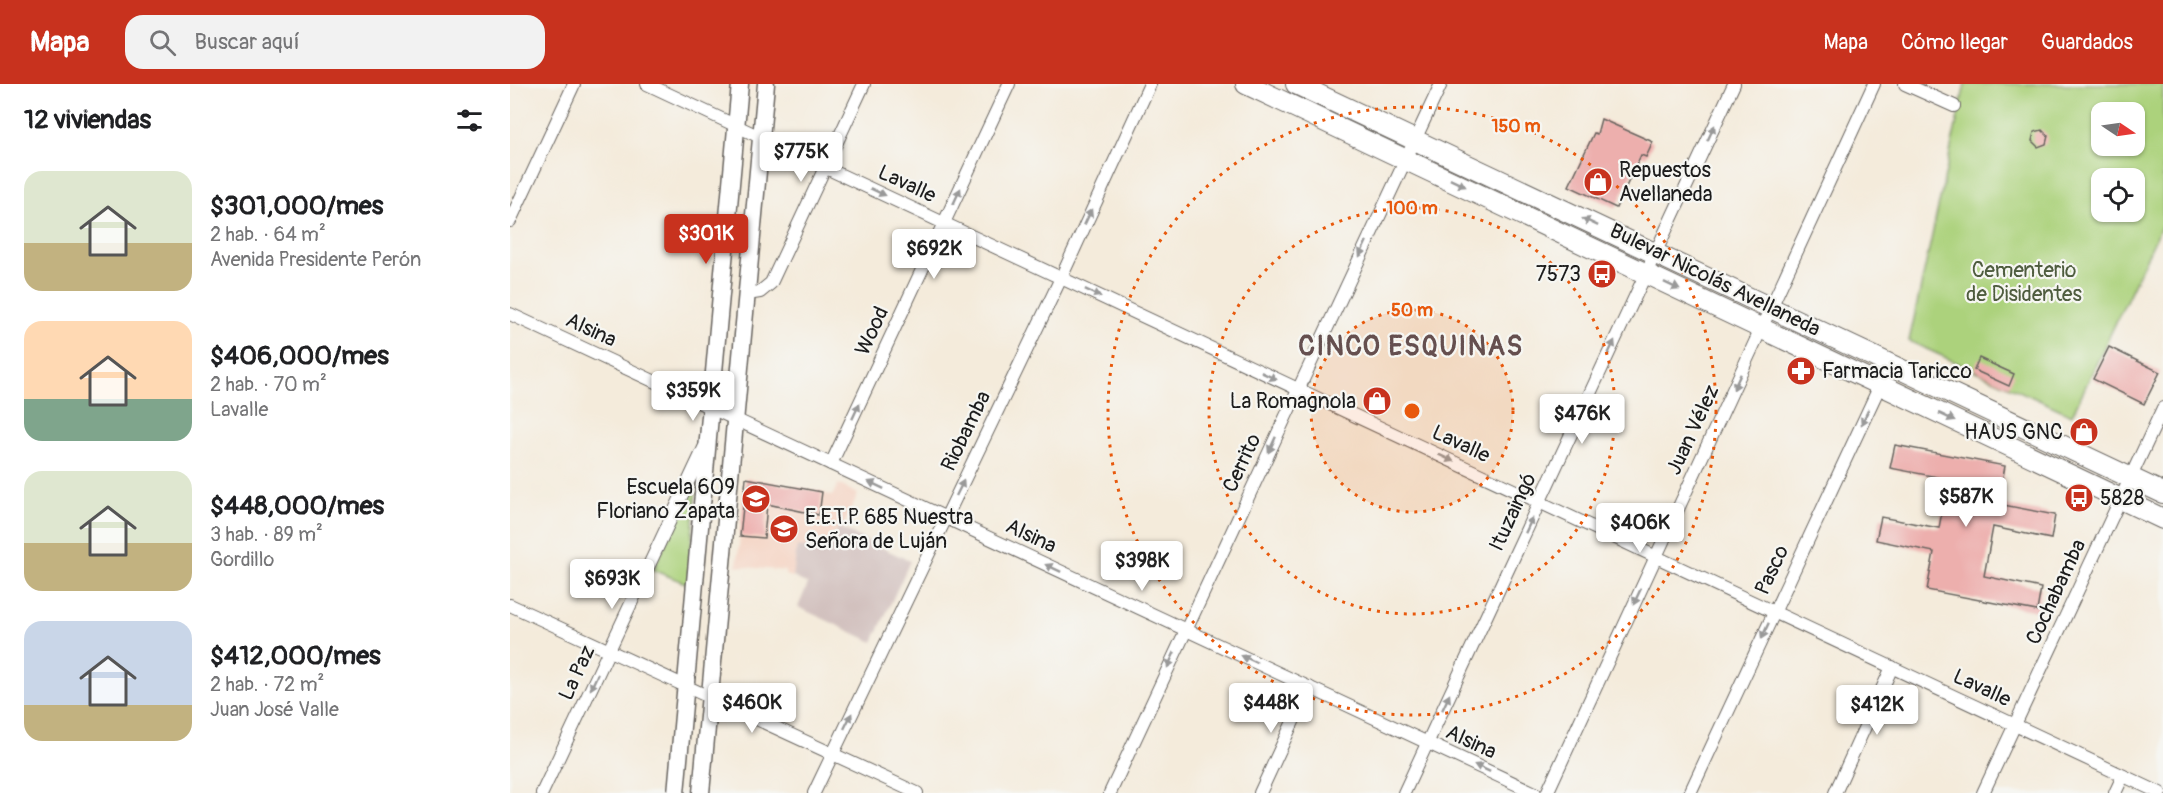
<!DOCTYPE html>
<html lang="es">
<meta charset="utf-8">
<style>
:root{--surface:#fff;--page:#f2f2f2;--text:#202124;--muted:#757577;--accent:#c8321e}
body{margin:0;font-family:Pangolin,sans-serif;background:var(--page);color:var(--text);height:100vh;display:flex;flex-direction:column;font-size:22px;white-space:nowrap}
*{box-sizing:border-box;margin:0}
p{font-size:20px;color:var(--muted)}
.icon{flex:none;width:33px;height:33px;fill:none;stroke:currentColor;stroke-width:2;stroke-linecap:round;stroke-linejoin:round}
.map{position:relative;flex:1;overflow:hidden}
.side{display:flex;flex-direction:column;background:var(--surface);width:510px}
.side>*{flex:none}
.needle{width:39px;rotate:103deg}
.buttons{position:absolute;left:1581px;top:18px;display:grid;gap:12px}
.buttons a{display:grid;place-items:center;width:54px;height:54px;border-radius:12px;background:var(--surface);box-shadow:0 2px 4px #0004;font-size:30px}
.price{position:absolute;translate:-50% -51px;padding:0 14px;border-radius:6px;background:#fff;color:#222;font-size:20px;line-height:39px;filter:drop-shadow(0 2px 3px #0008)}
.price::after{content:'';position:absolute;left:50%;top:36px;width:18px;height:14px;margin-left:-9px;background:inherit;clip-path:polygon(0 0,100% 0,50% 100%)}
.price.active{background:var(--accent);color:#fff}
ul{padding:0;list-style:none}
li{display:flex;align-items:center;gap:18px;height:150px;padding:0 24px}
li span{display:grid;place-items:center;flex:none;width:168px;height:120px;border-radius:18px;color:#555}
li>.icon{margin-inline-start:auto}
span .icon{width:72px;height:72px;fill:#fffc;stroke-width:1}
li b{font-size:26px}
h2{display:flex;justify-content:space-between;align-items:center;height:72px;padding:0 24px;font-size:26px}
header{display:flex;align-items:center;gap:36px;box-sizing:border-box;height:84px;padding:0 30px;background:var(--accent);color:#fff}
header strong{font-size:28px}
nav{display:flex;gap:33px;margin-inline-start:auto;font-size:21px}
.search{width:420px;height:54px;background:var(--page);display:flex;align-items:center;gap:15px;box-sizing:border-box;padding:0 21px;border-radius:18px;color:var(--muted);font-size:22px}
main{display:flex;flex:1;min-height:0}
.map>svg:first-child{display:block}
.built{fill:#f5d3c2}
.industrial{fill:#d1c0bd}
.green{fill:#acd27c;stroke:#64774c;stroke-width:1.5;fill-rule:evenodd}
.building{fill:#edafad}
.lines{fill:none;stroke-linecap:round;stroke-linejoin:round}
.minor-casing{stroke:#68645f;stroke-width:14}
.secondary-casing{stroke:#68645f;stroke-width:19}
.primary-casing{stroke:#68645f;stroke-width:22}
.minor{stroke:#fff;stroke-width:12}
.secondary{stroke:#fff;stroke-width:16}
.primary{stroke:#fff;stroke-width:20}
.oneway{fill:#999}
.ring{fill:none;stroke:#e8590c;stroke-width:3;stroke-dasharray:3 6}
.labels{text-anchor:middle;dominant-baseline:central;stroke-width:4.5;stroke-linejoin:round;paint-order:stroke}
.poi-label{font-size:21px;fill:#1c1c1c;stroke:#f6f6f2;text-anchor:start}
.street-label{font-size:21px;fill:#1c1c1c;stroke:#f6f6f2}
.park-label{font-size:21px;fill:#4e5c3e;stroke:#f6f6f2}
.district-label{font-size:27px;font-weight:bold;letter-spacing:1.5px;fill:#654f4f;stroke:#f6f6f2}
.centre{fill:#e8590c;stroke:#f6f6f2;stroke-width:3}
.ring-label{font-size:18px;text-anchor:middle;font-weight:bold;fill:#e8590c;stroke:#f6f6f2;stroke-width:4.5;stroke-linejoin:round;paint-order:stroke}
</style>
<header>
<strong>Mapa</strong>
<div class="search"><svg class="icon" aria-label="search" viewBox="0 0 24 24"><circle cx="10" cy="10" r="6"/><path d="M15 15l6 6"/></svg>Buscar aquí</div>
<nav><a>Mapa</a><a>Cómo llegar</a><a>Guardados</a></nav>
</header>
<main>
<section class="side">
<h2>12 viviendas<svg class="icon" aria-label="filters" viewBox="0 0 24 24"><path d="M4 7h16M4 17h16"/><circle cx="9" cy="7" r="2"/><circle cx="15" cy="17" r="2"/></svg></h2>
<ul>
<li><span style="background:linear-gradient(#dfe7d0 60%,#c2b280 0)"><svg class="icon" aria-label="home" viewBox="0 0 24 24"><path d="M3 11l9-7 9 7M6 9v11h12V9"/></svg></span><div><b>$301,000/mes</b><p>2 hab. · 64 m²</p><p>Avenida Presidente Perón</p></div></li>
<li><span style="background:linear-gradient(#ffd9b3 65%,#7fa58c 0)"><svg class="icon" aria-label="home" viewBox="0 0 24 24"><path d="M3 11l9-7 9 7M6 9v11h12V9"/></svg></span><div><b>$406,000/mes</b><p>2 hab. · 70 m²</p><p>Lavalle</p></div></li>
<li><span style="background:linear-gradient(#dfe7d0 60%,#c2b280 0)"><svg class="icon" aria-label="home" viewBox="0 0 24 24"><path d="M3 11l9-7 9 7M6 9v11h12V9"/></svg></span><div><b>$448,000/mes</b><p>3 hab. · 89 m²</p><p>Gordillo</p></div></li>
<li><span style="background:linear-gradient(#c9d6e8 70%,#c2b280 0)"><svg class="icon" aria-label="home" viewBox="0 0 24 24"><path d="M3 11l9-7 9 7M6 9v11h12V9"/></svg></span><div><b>$412,000/mes</b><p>2 hab. · 72 m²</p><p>Juan José Valle</p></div></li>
</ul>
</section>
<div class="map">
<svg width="1653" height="709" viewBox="0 0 1653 709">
<rect width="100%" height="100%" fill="#f6f6f2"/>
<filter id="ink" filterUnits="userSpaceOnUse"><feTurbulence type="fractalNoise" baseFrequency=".0167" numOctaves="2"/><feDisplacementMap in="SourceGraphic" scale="12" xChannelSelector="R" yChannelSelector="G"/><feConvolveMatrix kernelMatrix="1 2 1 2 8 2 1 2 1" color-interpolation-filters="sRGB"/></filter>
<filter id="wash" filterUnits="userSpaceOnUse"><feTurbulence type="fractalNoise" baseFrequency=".008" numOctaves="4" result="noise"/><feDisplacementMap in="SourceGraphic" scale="24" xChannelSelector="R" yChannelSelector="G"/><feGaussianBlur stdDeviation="1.35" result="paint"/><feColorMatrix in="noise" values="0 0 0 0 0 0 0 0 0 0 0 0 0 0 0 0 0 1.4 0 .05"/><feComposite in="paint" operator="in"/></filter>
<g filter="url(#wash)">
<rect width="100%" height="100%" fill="#f4ebdb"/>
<!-- built -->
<path class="built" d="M236 394 312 408 322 412 328 400 348 410 332 445 327 444 317 467 287 462 283 493 275 491V487L227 482Z"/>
<!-- industrial -->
<path class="industrial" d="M328 443 400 477 363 558 288 523 298 500 283 493 287 462 317 467Z"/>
<!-- green -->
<g class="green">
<path d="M1455 0H1653V139L1562 331 1399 257ZM1592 28H1624V62H1592ZM1592 94H1624V128H1592Z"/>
<path d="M187 394 178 500 143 486Z"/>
</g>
<g id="blocks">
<!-- building -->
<g class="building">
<path d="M1091 35 1143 58 1136 73 1131 71 1106 124 1059 102 1084 49 1087 50Z"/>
<path d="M1532 46 1538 52 1536 60 1528 63 1522 57 1524 48Z"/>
<path d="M1599 263 1650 288 1634 320 1583 295Z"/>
<path d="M1469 274 1504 290 1499 302 1464 286Z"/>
<path d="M1385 361 1495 382 1488 420 1545 431 1541 455 1483 443 1474 492 1531 504 1527 527 1417 506 1424 468 1366 456 1371 433 1429 444 1438 395 1380 384Z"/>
<path d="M236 394 312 408 309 431 257 420 254 454 230 452Z"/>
</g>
</g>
</g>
<g filter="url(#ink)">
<use href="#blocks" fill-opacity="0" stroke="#68645f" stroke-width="1.5"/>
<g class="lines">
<!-- minor casing -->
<g class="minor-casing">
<g id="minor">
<path d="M137 0 1650 709"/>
<path d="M1395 0 1444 22"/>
<path d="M0 137 64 0"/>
<path d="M237 210 250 208 261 199 354 0"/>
<path d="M0 230 1025 709"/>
<path d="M321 380 499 0"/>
<path d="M0 521 407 709"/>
<path d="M32 709 194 364"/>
<path d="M304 709 551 194 640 0"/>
<path d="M600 709 931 0"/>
<path d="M750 709 799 603"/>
<path d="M894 709 1224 0"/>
<path d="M1037 709 1364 0"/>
<path d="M1180 709 1380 280"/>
<path d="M1325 709 1382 583"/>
<path d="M1473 709 1653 324"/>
<path d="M1605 709 1613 692"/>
</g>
</g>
<!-- secondary casing -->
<g class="secondary-casing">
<g id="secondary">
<path d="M166 709 230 0"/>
<path d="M191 709 256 0"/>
</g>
</g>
<!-- primary casing -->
<g class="primary-casing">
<g id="primary">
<path d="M736 0 1653 435"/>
<path d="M786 0 1653 409"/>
</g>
</g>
<!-- minor -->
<use href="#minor" class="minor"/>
<!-- secondary -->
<use href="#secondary" class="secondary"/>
<!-- primary -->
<use href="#primary" class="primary"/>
</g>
<!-- one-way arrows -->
<defs><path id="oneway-solid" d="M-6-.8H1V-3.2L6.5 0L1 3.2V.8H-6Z" transform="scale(1.5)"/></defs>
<g class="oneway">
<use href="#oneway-solid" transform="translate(1201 49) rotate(-65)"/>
<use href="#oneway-solid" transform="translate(948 99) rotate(26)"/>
<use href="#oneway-solid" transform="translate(368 108) rotate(25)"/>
<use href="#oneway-solid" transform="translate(447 112) rotate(-65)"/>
<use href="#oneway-solid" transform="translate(578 133) rotate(-65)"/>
<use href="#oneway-solid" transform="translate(1080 138) rotate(-155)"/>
<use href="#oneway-solid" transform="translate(853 165) rotate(115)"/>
<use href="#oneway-solid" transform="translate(1162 202) rotate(26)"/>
<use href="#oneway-solid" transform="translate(583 209) rotate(25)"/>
<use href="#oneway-solid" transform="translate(1101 264) rotate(-65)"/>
<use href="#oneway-solid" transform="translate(759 292) rotate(25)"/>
<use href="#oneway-solid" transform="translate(1227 298) rotate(115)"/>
<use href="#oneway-solid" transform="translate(346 327) rotate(-65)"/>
<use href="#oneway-solid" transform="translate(1355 333) rotate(115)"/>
<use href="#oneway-solid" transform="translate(1437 333) rotate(25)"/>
<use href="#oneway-solid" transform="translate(762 361) rotate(115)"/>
<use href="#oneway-solid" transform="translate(936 374) rotate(25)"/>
<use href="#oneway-solid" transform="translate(366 401) rotate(-155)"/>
<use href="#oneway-solid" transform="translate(450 404) rotate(-64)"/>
<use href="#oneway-solid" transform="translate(1019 441) rotate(-65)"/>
<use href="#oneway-solid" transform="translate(543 484) rotate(-155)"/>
<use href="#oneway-solid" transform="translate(1127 513) rotate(115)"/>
<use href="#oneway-solid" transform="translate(1255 547) rotate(115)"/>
<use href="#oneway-solid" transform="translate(739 575) rotate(-155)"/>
<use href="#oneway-solid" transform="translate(661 576) rotate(115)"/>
<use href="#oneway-solid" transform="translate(84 598) rotate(115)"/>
<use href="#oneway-solid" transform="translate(936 618) rotate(-65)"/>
<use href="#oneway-solid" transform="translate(338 637) rotate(-64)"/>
<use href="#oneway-solid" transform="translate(972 684) rotate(-155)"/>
</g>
</g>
<!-- distance rings -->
<circle cx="902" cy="327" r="101" fill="#e8590c" fill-opacity=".12"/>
<g class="ring">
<circle cx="902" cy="327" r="101"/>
<circle cx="902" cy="327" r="203"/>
<circle cx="902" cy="327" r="304"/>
</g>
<!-- icons -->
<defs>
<g id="shop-disc" transform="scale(1.5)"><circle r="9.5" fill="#c8321e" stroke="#f6f6f2"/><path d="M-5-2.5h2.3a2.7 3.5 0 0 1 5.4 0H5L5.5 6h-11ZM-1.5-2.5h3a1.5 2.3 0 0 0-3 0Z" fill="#fff"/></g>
<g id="bus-disc" transform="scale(1.5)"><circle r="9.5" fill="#c8321e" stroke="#f6f6f2"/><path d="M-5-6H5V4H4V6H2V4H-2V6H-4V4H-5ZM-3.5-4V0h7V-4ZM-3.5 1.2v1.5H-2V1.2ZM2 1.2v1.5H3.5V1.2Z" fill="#fff"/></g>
<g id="pharmacy-disc" transform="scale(1.5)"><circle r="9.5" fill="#c8321e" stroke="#f6f6f2"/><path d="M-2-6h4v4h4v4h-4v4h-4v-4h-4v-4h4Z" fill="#fff"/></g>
<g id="school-disc" transform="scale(1.5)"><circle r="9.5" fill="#c8321e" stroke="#f6f6f2"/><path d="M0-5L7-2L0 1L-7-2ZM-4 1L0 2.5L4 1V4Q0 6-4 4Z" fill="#fff"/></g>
</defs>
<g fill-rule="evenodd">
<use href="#shop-disc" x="1088" y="98"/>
<use href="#bus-disc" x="1092" y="190"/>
<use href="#pharmacy-disc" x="1291" y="287"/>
<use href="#shop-disc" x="867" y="317"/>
<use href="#shop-disc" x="1574" y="348"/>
<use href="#bus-disc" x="1569" y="414"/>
<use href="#school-disc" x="246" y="415"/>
<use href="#school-disc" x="274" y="445"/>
</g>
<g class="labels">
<!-- poi labels -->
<g class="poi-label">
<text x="1109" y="86">Repuestos<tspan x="1109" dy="24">Avellaneda</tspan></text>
<text x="1071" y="190" text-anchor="end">7573</text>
<text x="1312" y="287">Farmacia Taricco</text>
<text x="846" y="317" text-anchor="end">La Romagnola</text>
<text x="1553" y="348" text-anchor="end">HAUS GNC</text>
<text x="225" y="403" text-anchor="end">Escuela 609<tspan x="225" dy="24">Floriano Zapata</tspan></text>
<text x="1590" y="414">5828</text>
<text x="295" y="433">E.E.T.P. 685 Nuestra<tspan x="295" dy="24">Señora de Luján</tspan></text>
</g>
<!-- street labels -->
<g class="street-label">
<text transform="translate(397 100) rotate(25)">Lavalle</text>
<text transform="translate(1205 196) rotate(26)">Bulevar Nicolás Avellaneda</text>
<text transform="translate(81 246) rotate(25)">Alsina</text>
<text transform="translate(362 247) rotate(-65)">Wood</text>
<text transform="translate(1183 346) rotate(-65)">Juan Vélez</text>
<text transform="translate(456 347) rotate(-64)">Riobamba</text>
<text transform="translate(951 360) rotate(25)">Lavalle</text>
<text transform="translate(732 379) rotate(-65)">Cerrito</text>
<text transform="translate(1003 428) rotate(-65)">Ituzaingó</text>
<text transform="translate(521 452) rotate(25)">Alsina</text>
<text transform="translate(1262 486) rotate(-65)">Pasco</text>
<text transform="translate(1546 508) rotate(-65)">Cochabamba</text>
<text transform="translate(67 589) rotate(-65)">La Paz</text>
<text transform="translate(1472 604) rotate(25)">Lavalle</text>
<text transform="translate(961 658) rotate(25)">Alsina</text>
</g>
<!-- park labels -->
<g class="park-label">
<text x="1514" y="186">Cementerio<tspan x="1514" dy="24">de Disidentes</tspan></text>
</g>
<!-- district labels -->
<g class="district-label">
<text x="901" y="262">CINCO ESQUINAS</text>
</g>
</g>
<circle cx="902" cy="327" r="9" class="centre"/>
<g class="ring-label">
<text x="1006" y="48">150 m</text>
<text x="902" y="130">100 m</text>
<text x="902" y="232">50 m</text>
</g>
</svg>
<div class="buttons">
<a><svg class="needle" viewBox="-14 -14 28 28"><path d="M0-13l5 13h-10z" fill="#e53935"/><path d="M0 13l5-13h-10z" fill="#757577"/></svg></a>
<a><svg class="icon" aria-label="locate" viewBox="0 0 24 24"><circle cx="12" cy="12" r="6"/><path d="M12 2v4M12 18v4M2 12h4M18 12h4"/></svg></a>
</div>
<b class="price" style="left:291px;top:99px">$775K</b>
<b class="price active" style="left:196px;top:181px">$301K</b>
<b class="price" style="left:424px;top:196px">$692K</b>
<b class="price" style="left:183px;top:338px">$359K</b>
<b class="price" style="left:1072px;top:361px">$476K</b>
<b class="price" style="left:1456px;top:444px">$587K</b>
<b class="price" style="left:1130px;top:470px">$406K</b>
<b class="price" style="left:632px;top:508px">$398K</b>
<b class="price" style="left:102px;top:526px">$693K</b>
<b class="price" style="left:242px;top:650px">$460K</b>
<b class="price" style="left:761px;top:650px">$448K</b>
<b class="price" style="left:1367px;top:652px">$412K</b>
</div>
</main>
